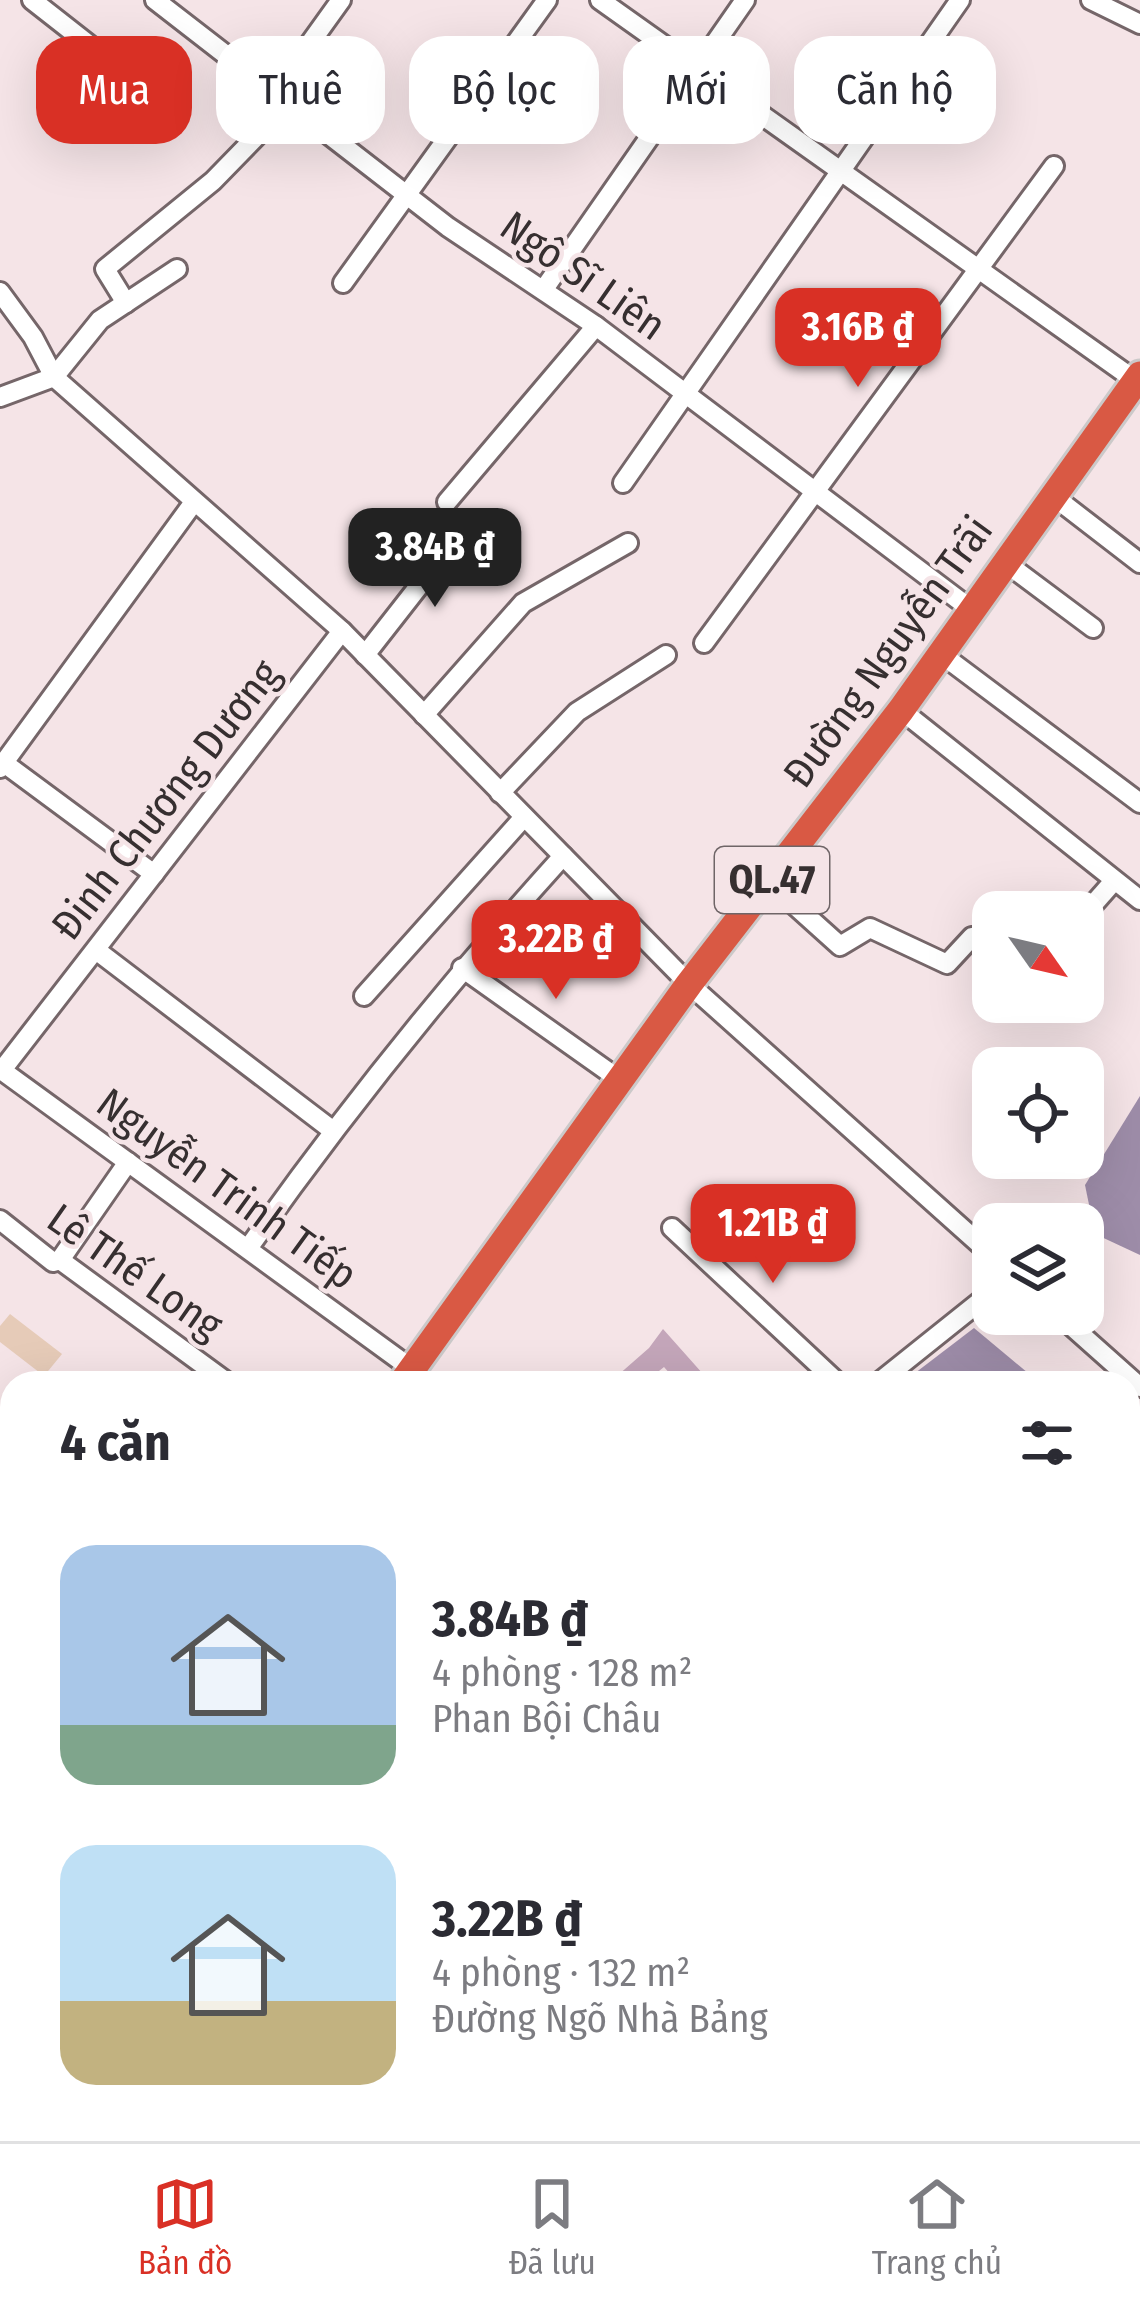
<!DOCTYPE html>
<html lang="vi">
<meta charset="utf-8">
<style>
:root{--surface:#fff;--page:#f2f2f3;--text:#2b2b33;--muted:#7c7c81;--line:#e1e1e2;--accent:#d93025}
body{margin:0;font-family:"Fira Sans Condensed",sans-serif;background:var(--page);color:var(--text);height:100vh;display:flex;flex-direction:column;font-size:45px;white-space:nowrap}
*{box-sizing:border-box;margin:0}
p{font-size:39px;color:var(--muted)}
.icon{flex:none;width:66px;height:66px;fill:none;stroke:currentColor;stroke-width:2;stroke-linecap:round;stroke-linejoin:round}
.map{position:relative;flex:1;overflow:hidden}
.details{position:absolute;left:0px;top:1371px;width:1140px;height:771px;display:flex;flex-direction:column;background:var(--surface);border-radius:36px 36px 0 0;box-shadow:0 12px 48px #0002}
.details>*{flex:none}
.guide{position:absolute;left:36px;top:36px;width:1068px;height:108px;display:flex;gap:24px}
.needle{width:78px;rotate:124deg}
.controls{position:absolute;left:972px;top:891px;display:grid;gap:24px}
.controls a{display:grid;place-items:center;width:132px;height:132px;border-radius:24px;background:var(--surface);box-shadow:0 12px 48px #0002;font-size:60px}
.price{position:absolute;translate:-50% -102px;padding:0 27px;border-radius:24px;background:var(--accent);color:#fff;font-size:39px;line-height:78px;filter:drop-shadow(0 3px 6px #0008)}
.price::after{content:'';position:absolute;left:50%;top:72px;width:36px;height:27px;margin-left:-18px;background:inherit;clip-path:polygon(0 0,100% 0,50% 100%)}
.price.selected{background:#222;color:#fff}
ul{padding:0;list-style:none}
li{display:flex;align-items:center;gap:36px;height:300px;padding:0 60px}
li span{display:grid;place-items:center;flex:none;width:336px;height:240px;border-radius:36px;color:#555}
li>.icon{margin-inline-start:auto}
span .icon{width:144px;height:144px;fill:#fffc;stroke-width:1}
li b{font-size:51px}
h2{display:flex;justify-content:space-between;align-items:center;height:144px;padding:0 60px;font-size:51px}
.tag{padding:0 42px;border-radius:36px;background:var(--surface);box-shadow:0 12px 48px #0002;font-size:42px;line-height:108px}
.tag.selected{background:var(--accent);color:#fff}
.menu{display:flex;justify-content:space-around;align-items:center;height:168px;border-top:3px solid var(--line);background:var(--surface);font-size:33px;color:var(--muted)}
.menu a{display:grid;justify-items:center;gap:6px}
.menu .selected{color:var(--accent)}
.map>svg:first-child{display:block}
.built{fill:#f0d6db}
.green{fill:#e6cbb8}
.water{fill:#9e8da9}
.building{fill:#c4a6ba}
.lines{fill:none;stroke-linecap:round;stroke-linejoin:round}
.minor-casing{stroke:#756669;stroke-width:24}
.highway-casing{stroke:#cbc9c9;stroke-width:33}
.minor{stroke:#fff;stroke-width:18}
.highway{stroke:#d95944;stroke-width:27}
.labels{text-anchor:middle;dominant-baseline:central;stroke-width:9;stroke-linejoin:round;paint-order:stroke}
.shield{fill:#f5e4e7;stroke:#6f6567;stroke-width:3}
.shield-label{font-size:39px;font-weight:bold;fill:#362f30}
.street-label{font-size:42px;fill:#362f30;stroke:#f5e4e7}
</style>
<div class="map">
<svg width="1140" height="2141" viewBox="0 0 1140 2141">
<rect width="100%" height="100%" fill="#f5e4e7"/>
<!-- built -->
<path class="built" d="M1128 2064 1140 2074V2141H1006L1020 2130H1128Z"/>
<!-- green -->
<path class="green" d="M10 1314 62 1354 44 1376 0 1342V1326Z"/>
<!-- water -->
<g class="water">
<path d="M1140 1096V1255L1095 1234 1085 1185Z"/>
<path d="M974 1328 1040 1383H902Z"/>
</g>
<!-- building -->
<path class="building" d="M663 1329 711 1383H678L664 1367 644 1383H609L649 1348Z"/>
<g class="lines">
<!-- minor casing -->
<g class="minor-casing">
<g id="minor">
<path d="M32 0 120 69"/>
<path d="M155 0 448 227 596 326 972 610"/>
<path d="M600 0 1136 381"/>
<path d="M1091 0 1140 24"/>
<path d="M275 92 341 0"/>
<path d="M343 283 547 0"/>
<path d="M544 289 745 0"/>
<path d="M0 292 33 337 54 377 342 631 689 984 993 1256"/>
<path d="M126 303 105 269 213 181 288 104"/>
<path d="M54 377 100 320 177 269"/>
<path d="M0 397 54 377"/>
<path d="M623 483 960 0"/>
<path d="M1053 496 1140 563"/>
<path d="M447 502 596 326"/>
<path d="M1006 563 1093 628"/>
<path d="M704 643 1054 166"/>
<path d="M941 654 1140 803"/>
<path d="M365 655 462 531"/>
<path d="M901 710 1140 900"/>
<path d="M424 715 523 603 628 543"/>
<path d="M4 763 154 874"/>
<path d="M0 768 194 502"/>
<path d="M500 793 577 712 666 655"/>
<path d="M770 883 840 946 870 928 947 964 972 937 993 953"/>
<path d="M1083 916 1113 882"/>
<path d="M96 950 332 1130"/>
<path d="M462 968 620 1080"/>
<path d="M364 996 524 817"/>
<path d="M0 1069 412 1369"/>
<path d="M2 1070 342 631"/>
<path d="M0 1220 53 1262 60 1260 228 1383"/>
<path d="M672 1228 838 1383"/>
<path d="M249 1247C346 1110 450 981 563 856"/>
<path d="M60 1260 128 1162"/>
<path d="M1058 1314 1140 1387"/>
<path d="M878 1383 993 1291"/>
<path d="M0 1709 12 1717"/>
<path d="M1128 2008 1140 1995"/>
<path d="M1128 2050 1140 2056"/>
<path d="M402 2130 412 2141"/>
<path d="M806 2130 810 2141"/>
<path d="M267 2141 279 2130"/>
<path d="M574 2141 589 2130"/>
<path d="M660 2141 675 2130"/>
<path d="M980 2141 1008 2130"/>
</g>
</g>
<!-- highway casing -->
<g class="highway-casing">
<g id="highway">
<path d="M402 1383 689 984 901 710 1140 375"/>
<path d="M0 1945 12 1928"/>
</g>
</g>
<!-- minor -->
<use href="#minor" class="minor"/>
<!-- highway -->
<use href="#highway" class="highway"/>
</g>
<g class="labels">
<!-- shield labels -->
<rect class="shield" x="715" y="847" width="114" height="66" rx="9"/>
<g class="shield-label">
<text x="772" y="880">QL.47</text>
</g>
<!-- street labels -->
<g class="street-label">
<text transform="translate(583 276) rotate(35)">Ngô Sĩ Liên</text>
<text transform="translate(888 652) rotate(-54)">Đường Nguyễn Trãi</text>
<text transform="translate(166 800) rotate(-52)">Đinh Chương Dương</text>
<text transform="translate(227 1189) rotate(36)">Nguyễn Trinh Tiếp</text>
<text transform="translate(135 1272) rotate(35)">Lê Thế Long</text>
</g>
</g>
</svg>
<div class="controls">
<a><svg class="needle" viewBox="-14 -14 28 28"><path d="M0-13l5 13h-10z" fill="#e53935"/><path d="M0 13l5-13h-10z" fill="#7c7c81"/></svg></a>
<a><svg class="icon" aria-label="locate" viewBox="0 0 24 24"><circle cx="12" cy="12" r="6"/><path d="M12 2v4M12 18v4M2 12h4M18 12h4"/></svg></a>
<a><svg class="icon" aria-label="layers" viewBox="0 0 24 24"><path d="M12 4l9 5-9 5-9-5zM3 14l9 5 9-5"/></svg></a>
</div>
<b class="price" style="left:858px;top:390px">3.16B ₫</b>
<b class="price selected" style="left:435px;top:610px">3.84B ₫</b>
<b class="price" style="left:556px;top:1002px">3.22B ₫</b>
<b class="price" style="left:773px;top:1286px">1.21B ₫</b>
<div class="guide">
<a class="tag selected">Mua</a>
<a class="tag">Thuê</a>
<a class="tag">Bộ lọc</a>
<a class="tag">Mới</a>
<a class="tag">Căn hộ</a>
</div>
<section class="details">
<h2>4 căn<svg class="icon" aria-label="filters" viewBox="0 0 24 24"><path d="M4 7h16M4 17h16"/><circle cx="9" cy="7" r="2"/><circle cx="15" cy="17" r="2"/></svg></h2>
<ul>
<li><span style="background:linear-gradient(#a9c7e8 75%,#7fa58c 0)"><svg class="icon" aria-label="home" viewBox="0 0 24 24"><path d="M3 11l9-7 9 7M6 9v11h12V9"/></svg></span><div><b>3.84B ₫</b><p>4 phòng · 128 m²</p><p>Phan Bội Châu</p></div></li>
<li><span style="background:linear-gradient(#bfe0f5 65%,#c2b280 0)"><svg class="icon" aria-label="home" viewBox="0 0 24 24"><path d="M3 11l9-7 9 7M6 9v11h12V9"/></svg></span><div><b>3.22B ₫</b><p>4 phòng · 132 m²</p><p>Đường Ngõ Nhà Bảng</p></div></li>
</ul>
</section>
</div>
<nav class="menu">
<a class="selected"><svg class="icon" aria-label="map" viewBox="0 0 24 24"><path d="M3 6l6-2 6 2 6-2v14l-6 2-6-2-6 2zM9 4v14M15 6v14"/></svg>Bản đồ</a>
<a><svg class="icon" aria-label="saved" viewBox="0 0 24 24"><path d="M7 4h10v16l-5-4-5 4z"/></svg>Đã lưu</a>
<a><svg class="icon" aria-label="home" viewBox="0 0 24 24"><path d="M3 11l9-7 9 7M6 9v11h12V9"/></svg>Trang chủ</a>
</nav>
